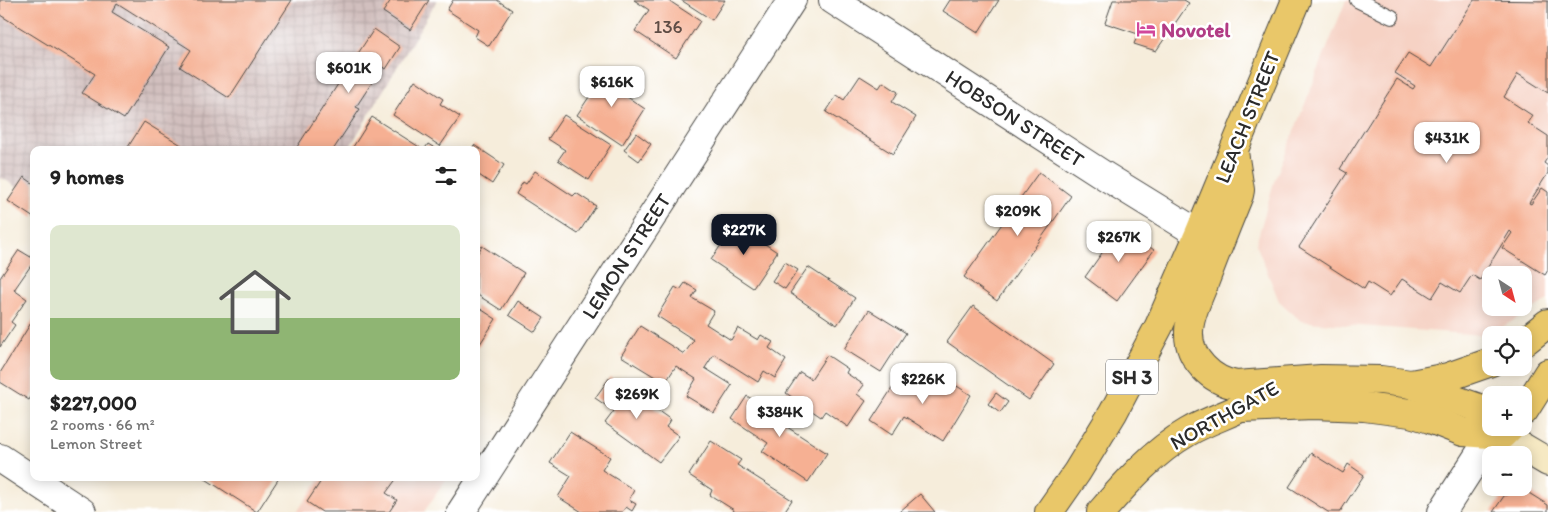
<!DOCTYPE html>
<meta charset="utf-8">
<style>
:root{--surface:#fff;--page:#f6f6f6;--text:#222;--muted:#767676;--line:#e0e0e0;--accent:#111827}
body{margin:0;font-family:Itim,sans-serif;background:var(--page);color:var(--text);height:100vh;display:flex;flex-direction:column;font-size:19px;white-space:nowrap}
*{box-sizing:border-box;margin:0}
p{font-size:16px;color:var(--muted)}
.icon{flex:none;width:28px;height:28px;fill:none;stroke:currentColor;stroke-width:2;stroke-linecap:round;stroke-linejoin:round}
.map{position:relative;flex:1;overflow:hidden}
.panel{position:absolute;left:30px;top:146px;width:450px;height:335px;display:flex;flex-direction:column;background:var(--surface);border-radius:10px;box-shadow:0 2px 12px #0003}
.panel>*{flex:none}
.needle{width:32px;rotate:144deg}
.tools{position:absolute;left:1482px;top:266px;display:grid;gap:10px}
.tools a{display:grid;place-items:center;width:50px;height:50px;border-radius:10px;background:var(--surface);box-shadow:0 2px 12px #0003;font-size:25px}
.price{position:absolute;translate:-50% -42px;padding:0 11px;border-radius:10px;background:#fff;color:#222;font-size:16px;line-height:32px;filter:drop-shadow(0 1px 2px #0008)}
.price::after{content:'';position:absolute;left:50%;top:30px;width:15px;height:11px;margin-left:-8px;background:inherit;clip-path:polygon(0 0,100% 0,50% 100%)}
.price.on{background:var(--accent);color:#fff}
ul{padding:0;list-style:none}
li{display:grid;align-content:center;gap:10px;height:265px;padding:0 20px}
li+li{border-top:1px solid var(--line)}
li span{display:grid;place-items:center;height:155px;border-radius:10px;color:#555}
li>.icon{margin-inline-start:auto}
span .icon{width:90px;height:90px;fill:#fffc;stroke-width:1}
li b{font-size:21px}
h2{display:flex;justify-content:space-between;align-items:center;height:60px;padding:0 20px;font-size:21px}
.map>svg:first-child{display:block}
.built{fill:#f6d2c4;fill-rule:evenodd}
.industrial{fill:url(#industrial-grid)}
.building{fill:#f6b093}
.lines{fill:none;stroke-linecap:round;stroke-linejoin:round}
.service-casing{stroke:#494845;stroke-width:16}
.minor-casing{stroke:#494845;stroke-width:30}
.secondary-casing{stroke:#494845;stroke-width:30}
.trunk-casing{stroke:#494845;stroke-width:30}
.service{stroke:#fff;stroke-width:14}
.minor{stroke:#fff;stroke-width:28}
.secondary{stroke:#f6e9c3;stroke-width:28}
.trunk{stroke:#e9c769;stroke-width:28}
.labels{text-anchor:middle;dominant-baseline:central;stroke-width:5;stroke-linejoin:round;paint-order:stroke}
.number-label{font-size:19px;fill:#5e4c45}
.shield{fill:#fff;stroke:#6b6b6b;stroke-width:1}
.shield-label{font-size:20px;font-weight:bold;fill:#2b2b2b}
.hotel-label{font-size:21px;font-weight:bold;fill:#b23c85;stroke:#fff;text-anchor:start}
.street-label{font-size:21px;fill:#2b2b2b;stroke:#fff}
</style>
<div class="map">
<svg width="1548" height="512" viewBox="0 0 1548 512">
<defs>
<pattern id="industrial-grid" width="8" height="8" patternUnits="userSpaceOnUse" patternTransform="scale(1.25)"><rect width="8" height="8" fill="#d1bfbe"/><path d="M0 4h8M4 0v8" fill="none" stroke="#b4a4a3"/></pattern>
</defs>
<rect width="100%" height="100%" fill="#fff"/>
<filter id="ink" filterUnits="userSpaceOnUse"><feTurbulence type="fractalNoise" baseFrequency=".02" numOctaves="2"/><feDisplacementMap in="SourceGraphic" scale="10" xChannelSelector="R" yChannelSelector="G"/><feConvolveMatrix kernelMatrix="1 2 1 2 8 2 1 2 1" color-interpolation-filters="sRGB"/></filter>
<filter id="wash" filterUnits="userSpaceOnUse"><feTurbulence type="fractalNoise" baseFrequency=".0096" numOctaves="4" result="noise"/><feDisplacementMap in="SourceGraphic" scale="20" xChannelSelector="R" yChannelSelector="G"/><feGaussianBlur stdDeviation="1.12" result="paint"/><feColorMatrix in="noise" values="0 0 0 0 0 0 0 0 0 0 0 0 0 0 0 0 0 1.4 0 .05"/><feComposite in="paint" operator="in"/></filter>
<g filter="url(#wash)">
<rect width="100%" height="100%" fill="#f6eddb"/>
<!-- built -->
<g class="built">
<path d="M1346 0H1548V300L1504 326 1482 335 1319 323 1301 321 1279 301 1256 244 1274 182ZM1491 275H1524V308H1491Z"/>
<path d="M320 478H447L424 512H297Z"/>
<path d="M1524 487 1548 503V512H1491L1503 493Z"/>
</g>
<!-- industrial -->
<path class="industrial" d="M0 0H437L348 150H34V198L4 179 0 178Z"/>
<g id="blocks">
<!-- building -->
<g class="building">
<path d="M0 0H292L229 98 180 67 191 50 117 3 112 12 169 47 124 119 82 93 95 74 0 15Z"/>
<path d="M391 0H429L410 30 383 12Z"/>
<path d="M453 0H497L512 10 489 46 475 37 478 30 447 10Z"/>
<path d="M634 0H668L700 21 676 58 635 31 649 10Z"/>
<path d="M681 0H725L712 20Z"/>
<path d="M950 0H999L978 33 943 11Z"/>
<path d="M1113 0H1184L1189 3 1156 51 1134 44 1138 34 1105 23Z"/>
<path d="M1474 0 1548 1V93L1518 74 1504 97 1533 116 1528 123 1548 136V157L1544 163 1548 166V173L1529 203 1531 204 1542 188 1548 192V270L1545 275 1502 248 1512 233 1510 231 1480 280 1472 275 1460 293 1442 282 1432 298 1402 279 1390 296 1368 282 1364 289 1299 247 1347 173 1340 169 1397 79 1413 89 1415 86 1395 73 1408 53 1431 67Z"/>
<path d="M374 29 400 47 386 69 382 67 356 107 360 109 333 150H295Z"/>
<path d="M607 70 633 86 626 96 645 109 622 145 577 115Z"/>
<path d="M860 76 879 88 883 82 898 92 892 102 916 117 893 154 826 112 837 95 844 100Z"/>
<path d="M415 80 443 99 440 104 460 117 440 146 393 115Z"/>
<path d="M564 115 611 145 589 180 558 160 565 150 548 139Z"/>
<path d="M372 117 424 150H351Z"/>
<path d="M144 122 183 146 180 150H132L128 147Z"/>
<path d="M636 133 651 144 639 161 624 150Z"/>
<path d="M428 144 438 150H424Z"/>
<path d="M474 145 504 165 492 184 476 173V150H471Z"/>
<path d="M535 171 573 196 576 193 596 206 578 234 516 194 523 182 526 184Z"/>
<path d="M1039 172 1071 196 997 301 964 277Z"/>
<path d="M24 177 34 184V218L8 201Z"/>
<path d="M735 224 777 252 753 288 711 260Z"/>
<path d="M1121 226 1154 250 1117 301 1085 277Z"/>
<path d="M482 246 524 273 501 310 476 294V256Z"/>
<path d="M19 250 34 259V261L14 290 27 299 11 322 15 325 0 347V278Z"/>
<path d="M785 262 798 270 785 289 772 281Z"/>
<path d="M808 267 855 298 837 325 790 293Z"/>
<path d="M685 283 697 290 692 298 714 311 706 324 731 340 738 328 758 340 761 335 773 342 769 348 786 360 775 378 764 371 758 382 714 354 705 368 732 385 714 413 686 396 696 379 676 366 665 383 621 356 640 326 684 354 694 340 657 316 675 287 680 290Z"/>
<path d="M518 301 544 318 535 332 509 315Z"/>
<path d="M476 306 496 319 478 347 476 346Z"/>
<path d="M973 306 1054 364 1029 400 947 342Z"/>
<path d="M869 310 906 333 881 372 844 349Z"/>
<path d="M34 318V392L29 400 0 382V373Z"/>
<path d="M827 355 848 369 846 373 864 385 857 394 866 401 848 427 825 411 821 417 786 393 800 372 811 379Z"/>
<path d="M930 369 971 395 943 441 904 416 892 435 871 421 900 376 918 388Z"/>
<path d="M610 377 671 420 666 427 679 436 659 462 605 423 614 411 595 398Z"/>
<path d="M996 393 1008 402 1000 413 988 404Z"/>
<path d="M747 396 759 404 763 399 790 416 784 425 827 453 808 482 762 451 768 443 732 419Z"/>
<path d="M570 432 610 457 602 470 634 490 629 500 636 504 632 511 626 507 622 512H582L558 497 571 476 550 463Z"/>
<path d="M711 441 741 460 737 465 792 500 784 512H733L734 510 710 495 712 490 689 475Z"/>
<path d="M1311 453 1343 473 1348 464 1364 475 1340 512H1328L1289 487Z"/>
<path d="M204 478H279L257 512Z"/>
<path d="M323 478H397L386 493 397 500 389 512H322L307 502Z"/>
<path d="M1524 490 1548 505V512H1493L1504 496Z"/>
<path d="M920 494 935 512H899Z"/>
</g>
</g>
</g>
<g filter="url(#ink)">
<use href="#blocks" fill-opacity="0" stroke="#494845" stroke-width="1"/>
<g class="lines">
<!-- service casing -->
<g class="service-casing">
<path id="service" d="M1357 0 1392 17"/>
</g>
<!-- minor casing -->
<g class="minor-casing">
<g id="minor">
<path d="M833 0 1105 176 1199 234"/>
<path d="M0 458 82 512"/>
<path d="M461 512 792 0"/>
<path d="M1442 512 1482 450 1502 435"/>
</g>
</g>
<!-- secondary casing -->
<g class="secondary-casing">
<path id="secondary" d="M1502 435 1548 462"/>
</g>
<!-- trunk casing -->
<g class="trunk-casing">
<g id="trunk">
<path d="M1234 152 1240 190 1239 195C1227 224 1216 252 1205 281 1199 297 1189 315 1189 332 1188 359 1212 381 1236 385L1321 379 1381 380 1411 384 1448 377 1491 362"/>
<path d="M1524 342 1548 323"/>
<path d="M1413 385 1479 408 1491 422"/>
<path d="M1243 408 1313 405 1364 407 1410 413 1430 419 1463 432 1502 435 1509 428"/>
<path d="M1524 411 1548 373"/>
<path d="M1049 512 1077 472 1113 413 1159 326 1199 234 1296 0"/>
<path d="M1101 512C1127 482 1153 452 1188 432 1210 419 1235 413 1257 399"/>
</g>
</g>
<!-- service -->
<use href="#service" class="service"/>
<!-- minor -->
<use href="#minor" class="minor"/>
<!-- secondary -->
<use href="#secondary" class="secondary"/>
<!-- trunk -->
<use href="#trunk" class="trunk"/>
</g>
</g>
<!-- icons -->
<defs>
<g id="hotel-bare" transform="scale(1.5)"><path d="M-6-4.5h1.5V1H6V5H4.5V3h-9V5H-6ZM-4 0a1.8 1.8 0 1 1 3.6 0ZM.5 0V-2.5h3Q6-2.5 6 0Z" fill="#d1479c" stroke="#fff" stroke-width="2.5" paint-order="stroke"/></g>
</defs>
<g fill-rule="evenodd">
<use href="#hotel-bare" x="1146" y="29"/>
</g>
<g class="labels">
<!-- number labels -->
<g class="number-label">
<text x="668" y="26">136</text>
</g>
<!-- shield labels -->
<rect class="shield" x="1106" y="359.5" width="52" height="35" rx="4"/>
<g class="shield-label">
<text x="1132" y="377">SH 3</text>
</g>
<!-- hotel labels -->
<g class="hotel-label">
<text x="1161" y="29">Novotel</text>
</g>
<!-- street labels -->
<g class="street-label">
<text transform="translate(1247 117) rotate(-68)">LEACH STREET</text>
<text transform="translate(1015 118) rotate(33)">HOBSON STREET</text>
<text transform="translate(626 256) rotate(-57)">LEMON STREET</text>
<text transform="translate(1224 415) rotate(-29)">NORTHGATE</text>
</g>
</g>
</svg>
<div class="tools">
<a><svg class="needle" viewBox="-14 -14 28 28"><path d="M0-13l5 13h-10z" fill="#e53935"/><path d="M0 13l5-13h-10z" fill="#767676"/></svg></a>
<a><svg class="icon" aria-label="locate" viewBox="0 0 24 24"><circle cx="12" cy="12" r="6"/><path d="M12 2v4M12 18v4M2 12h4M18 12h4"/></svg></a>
<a>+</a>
<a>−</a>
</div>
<b class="price" style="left:349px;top:94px">$601K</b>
<b class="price" style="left:612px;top:108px">$616K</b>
<b class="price" style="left:1447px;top:164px">$431K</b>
<b class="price" style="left:1018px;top:237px">$209K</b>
<b class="price on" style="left:744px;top:256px">$227K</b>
<b class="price" style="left:1119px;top:263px">$267K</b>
<b class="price" style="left:923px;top:405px">$226K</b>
<b class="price" style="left:637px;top:420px">$269K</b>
<b class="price" style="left:780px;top:438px">$384K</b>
<section class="panel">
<h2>9 homes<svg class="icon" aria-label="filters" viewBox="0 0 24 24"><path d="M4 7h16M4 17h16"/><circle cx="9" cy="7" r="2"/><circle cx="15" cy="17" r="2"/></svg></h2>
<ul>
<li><span style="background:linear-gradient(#dfe7d0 60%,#8fb573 0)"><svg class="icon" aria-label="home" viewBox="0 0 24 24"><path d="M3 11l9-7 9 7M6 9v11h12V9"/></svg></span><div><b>$227,000</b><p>2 rooms · 66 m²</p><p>Lemon Street</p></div></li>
</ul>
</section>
</div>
